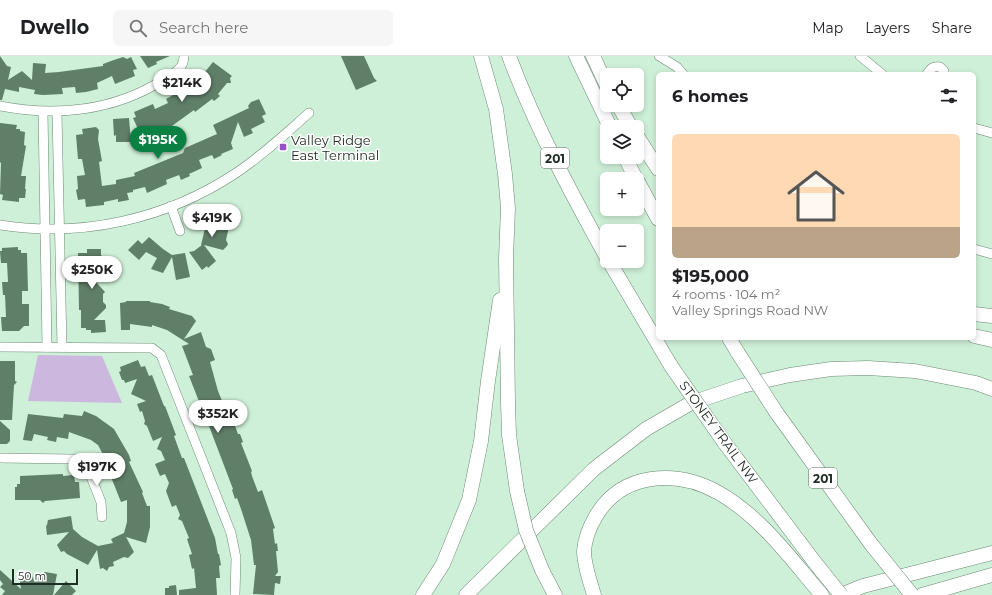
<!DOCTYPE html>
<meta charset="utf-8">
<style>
:root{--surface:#fff;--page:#f6f6f6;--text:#202124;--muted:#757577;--line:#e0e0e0;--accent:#0b8043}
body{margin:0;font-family:Montserrat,sans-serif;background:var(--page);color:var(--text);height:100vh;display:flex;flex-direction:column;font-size:15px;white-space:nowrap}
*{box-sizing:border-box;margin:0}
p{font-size:13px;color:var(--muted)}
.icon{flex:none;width:22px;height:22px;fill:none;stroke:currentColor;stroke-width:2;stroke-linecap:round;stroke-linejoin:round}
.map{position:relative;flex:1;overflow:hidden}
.drawer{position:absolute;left:656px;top:16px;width:320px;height:268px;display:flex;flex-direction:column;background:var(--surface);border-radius:6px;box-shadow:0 2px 6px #0003}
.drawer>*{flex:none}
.fabs{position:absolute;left:600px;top:12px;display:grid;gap:8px}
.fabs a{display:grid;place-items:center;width:44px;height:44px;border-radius:6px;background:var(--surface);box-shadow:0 2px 6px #0003;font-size:20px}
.scale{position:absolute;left:12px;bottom:10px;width:66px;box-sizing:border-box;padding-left:4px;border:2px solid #202d24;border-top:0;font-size:11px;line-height:14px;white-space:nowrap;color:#202d24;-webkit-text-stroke:3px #fff;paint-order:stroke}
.price{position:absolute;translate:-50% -34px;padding:0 9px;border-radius:14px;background:#fff;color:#222;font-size:13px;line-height:26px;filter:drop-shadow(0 1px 2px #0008)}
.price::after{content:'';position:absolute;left:50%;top:24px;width:12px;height:9px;margin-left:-6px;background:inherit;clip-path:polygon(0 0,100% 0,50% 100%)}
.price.active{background:var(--accent);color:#fff}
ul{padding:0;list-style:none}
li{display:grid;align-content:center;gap:8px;height:212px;padding:0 16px}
li span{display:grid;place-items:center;height:124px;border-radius:6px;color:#555}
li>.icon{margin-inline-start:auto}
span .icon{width:72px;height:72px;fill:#fffc;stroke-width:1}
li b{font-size:17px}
h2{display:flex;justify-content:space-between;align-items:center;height:48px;padding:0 16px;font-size:17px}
header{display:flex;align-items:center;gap:24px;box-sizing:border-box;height:56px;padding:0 20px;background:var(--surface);border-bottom:1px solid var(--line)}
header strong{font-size:19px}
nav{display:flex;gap:22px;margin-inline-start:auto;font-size:14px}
.search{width:280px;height:36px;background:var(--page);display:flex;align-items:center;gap:10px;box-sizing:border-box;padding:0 14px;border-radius:6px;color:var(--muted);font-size:15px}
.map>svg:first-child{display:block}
.green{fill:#ccb8de}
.building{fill:#607f69}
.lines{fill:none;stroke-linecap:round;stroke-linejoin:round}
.minor-casing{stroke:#6a8873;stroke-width:10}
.highway-casing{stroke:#6a8873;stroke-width:15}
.minor{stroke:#fff;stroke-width:9}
.highway{stroke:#fff;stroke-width:14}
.highway-bridge-casing{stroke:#6a8873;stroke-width:15;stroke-linecap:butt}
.highway-bridge{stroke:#fff;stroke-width:14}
.poi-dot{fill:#9652c6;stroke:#fff;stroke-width:1.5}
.labels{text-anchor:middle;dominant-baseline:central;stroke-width:3;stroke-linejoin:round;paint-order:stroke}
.shield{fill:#fff;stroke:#636c66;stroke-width:1}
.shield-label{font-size:12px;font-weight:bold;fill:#202d24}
.poi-label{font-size:13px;fill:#202d24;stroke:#fff;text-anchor:start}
.street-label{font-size:13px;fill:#202d24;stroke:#fff}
</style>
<header>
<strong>Dwello</strong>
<div class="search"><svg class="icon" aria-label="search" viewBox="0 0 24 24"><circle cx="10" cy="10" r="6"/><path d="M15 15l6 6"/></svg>Search here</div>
<nav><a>Map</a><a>Layers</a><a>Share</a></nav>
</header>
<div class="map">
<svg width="992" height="539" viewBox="0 0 992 539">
<rect width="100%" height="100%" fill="#cff0d8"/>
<!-- green -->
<path class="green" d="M38 299 102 300 122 347 28 345Z"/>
<!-- building -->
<g class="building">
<path d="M0 0 7 10 11 11 8 24 22 15 32 24 33 7 46 8 45 17 59 16 103 10V8L111 5 123 1 127 3 131 1 137 13 133 14 135 20 115 28 112 20 97 27 98 33 86 36 76 37 75 31 62 32 63 38 43 39 34 38 35 34 19 31V36L5 33 2 44H0Z"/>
<path d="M140 0H170L156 6 157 8 148 12Z"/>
<path d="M341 0H364L374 22 377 25 356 34Z"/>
<path d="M213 6 232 20 230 22 231 27H227L218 38 220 40 214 45 212 43 195 56 194 54 165 75 157 77V76L142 82 133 62 136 61 134 56 153 48 155 53 168 47 166 43 184 33 186 35 200 22Z"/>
<path d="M259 43 266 58 262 60 265 66 251 73 253 77 244 81 238 66 231 87 233 93 221 98 222 99 214 103 212 99 199 104 202 112 189 118 190 120 181 124 179 119 166 124 167 128 147 137 145 131 133 134V136L127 137 129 144 118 146V143L104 146V149L86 151 85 143 78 144 76 134 78 133 77 120 85 119 82 103H78L76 79 83 78 82 73 96 71 99 74 98 83 102 105 99 106 102 130 116 128V124L135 120 134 117 183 97 185 92 217 78 213 69 249 52 248 50 251 46Z"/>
<path d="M129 62 131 86H116V79L114 80 113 63Z"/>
<path d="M0 67 17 69 16 73H20V75L25 76 24 89 26 90 21 120H26L25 133H26L25 142H19V146L2 144 3 139 0 138 1 107 0 106Z"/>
<path d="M211 154H219V156H226L229 158V164H227L228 175 226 184 228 188 227 190 223 194 204 189 216 205 208 212 207 210 202 214 189 196 194 195 202 189H201L206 168 205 161H212Z"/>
<path d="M149 181 163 193 172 199 185 197 190 221 176 224 172 201 163 217 151 213 157 202 146 196 139 204 128 194 138 184 142 188Z"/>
<path d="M18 191V194H21V197H27L28 235H22V248H29V270H24L19 275H2L1 261H6L5 239H3L2 226H8L7 207H1L0 195H2V192Z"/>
<path d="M87 193H101V199L104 202 96 210H108L109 223 94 224 105 236 103 238V246L106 249V252L94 264H105L106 276 91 277V274H86V272H81V254H79L78 197H87Z"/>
<path d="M126 245H150V246L162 248 170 251 169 253 192 260 196 265 184 283 201 276 206 291 211 293 215 304 210 306 218 335 225 352 226 351 228 356H230L238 378H240L243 386 241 387 252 415 251 416 252 420 258 436 262 434 275 472 273 473 275 488 277 487 278 495H276L278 516 275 520H281L280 528 275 527 274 539 253 538 256 509H254L251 484 241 453 237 442 235 443 232 434 233 433 204 357H202L199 349 200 348 189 320 193 319 182 290 189 288 167 274 152 269V271L130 268V274H121L120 247 126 246Z"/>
<path d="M138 304 141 311 145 310 149 320 152 319 164 350H165L176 379 174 380 182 402H184L215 482 218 498H219L221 509 219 510 220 522H216L217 539H179V534L196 532 194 512 192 513 189 499 192 498 187 483 189 482 182 465 178 463 180 459 176 449 172 451 166 435 169 427 165 418 160 420 155 408 165 404 161 395 157 393 162 381 153 385 147 370 144 368 145 365 142 355 140 356 137 348 146 345 131 338 137 323 125 327 124 324H122L119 316 121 315 120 311Z"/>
<path d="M0 305H15V325L17 326 14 329 12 364H0Z"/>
<path d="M84 355 96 360 114 373 129 399 131 405 129 406 143 436 142 437 147 450H150V471L146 487 126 481 134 496 128 502 124 501 113 506 114 510 109 511 107 515 103 512 100 513 97 494 88 509 67 498 64 495 61 496 57 489 69 476 47 479 46 470 47 469 48 464 71 460 73 473 82 481 98 490 113 487 111 483 124 477 127 466V444L121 446 105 406H107L98 389 91 384 69 376 68 383 57 381 56 386 47 384 48 381 34 378 32 385 23 384 28 358 63 362 64 358 82 360Z"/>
<path d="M0 365 10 374V385L7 388H0Z"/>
<path d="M63 418V420L74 419 75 426H79L80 442 45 445 43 447 40 444H15V431H17V428H20V420Z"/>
<path d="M0 514 21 533 19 520 32 518 34 525 45 516 57 518 53 539H2L5 535 0 531 3 528 0 524Z"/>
<path d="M66 525 76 535 72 539H54Z"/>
<path d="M176 529 177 539H165V532H169V530Z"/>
</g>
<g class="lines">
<!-- minor casing -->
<g class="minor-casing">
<g id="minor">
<path d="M659 0 677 11 683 18"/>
<path d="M860 0 882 18"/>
<path d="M927 18C931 12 933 10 940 11L944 15V18"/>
<path d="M0 50C56 61 114 55 163 24 173 18 184 13 184 0"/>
<path d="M43 56 47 291"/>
<path d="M57 56 62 291"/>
<path d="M974 72 992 77"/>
<path d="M171 150 180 175"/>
<path d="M0 169C82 182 167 163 236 117 262 100 285 78 309 57"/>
<path d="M974 193 992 198"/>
<path d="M0 291 148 292H152L161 299 231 477 236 502 235 539"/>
<path d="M0 402 72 403H77L85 408 88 413 101 446 102 461"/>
</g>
</g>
<!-- highway casing -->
<g class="highway-casing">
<g id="highway">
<path d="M481 0 496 53 505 118 508 152 506 202 508 347 509 379 517 435"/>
<path d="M509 0C535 70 571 137 607 202"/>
<path d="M576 0 610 71"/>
<path d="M593 0 607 30"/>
<path d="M618 49 631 71"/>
<path d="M637 80 658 113"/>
<path d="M625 101 636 123"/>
<path d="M637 124 658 163"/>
<path d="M609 205 671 310"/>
<path d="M974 258 992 260"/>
<path d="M974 280 992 284"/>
<path d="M729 282 738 297"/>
<path d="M776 356 871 488"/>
<path d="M724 386 816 508"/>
<path d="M542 514 555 539"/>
<path d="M423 539 443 508 469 444 481 385 488 325 500 244"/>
<path d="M466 539 594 413 646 373 691 347 742 330 790 319 831 313 868 312 915 315 976 327 992 333"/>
<path d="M594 539C590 525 584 509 584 495 585 483 590 470 596 460 622 416 677 413 719 437 761 461 791 503 822 539"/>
<path d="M841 539 863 530 992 497"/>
<path d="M922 539 992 519"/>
</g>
</g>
<!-- minor -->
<use href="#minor" class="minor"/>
<!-- highway -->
<use href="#highway" class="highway"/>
<!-- highway-bridge casing -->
<g class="highway-bridge-casing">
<g id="highway-bridge">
<path d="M738 297 776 356"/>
<path d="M671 310 724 386"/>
<path d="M517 435 526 474 542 514"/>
<path d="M871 488 912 539"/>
<path d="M816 508 841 539"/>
</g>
</g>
<!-- highway-bridge -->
<use href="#highway-bridge" class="highway-bridge"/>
</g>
<!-- markers -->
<rect class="poi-dot" x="279" y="87" width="8" height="8" rx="2"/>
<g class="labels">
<!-- shield labels -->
<g class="shield">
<rect x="541" y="92" width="28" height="20" rx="3"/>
<rect x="809" y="412" width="28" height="20" rx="3"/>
</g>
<g class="shield-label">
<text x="555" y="102">201</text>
<text x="823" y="422">201</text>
</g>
<!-- poi labels -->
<g class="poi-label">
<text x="291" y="84">Valley Ridge<tspan x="291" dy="15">East Terminal</tspan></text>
</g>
<!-- street labels -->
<g class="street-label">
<text transform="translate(719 376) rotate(54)">STONEY TRAIL NW</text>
</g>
</g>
</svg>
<div class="fabs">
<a><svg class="icon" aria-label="locate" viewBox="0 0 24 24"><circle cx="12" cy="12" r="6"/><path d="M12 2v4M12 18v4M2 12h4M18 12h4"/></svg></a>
<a><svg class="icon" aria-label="layers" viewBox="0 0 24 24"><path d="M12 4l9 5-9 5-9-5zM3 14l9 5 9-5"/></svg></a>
<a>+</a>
<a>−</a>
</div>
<div class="scale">50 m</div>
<b class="price" style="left:182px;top:47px">$214K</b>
<b class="price active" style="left:158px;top:104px">$195K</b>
<b class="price" style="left:212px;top:182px">$419K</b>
<b class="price" style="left:92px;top:234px">$250K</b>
<b class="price" style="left:218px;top:378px">$352K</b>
<b class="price" style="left:97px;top:431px">$197K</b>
<section class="drawer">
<h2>6 homes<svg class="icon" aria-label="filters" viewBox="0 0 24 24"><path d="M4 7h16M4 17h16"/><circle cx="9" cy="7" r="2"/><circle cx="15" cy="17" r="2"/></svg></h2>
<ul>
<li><span style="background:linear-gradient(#ffd9b3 75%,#b9a48a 0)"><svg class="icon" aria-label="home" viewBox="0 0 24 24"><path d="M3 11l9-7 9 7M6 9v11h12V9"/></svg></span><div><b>$195,000</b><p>4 rooms · 104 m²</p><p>Valley Springs Road NW</p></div></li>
</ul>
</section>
</div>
